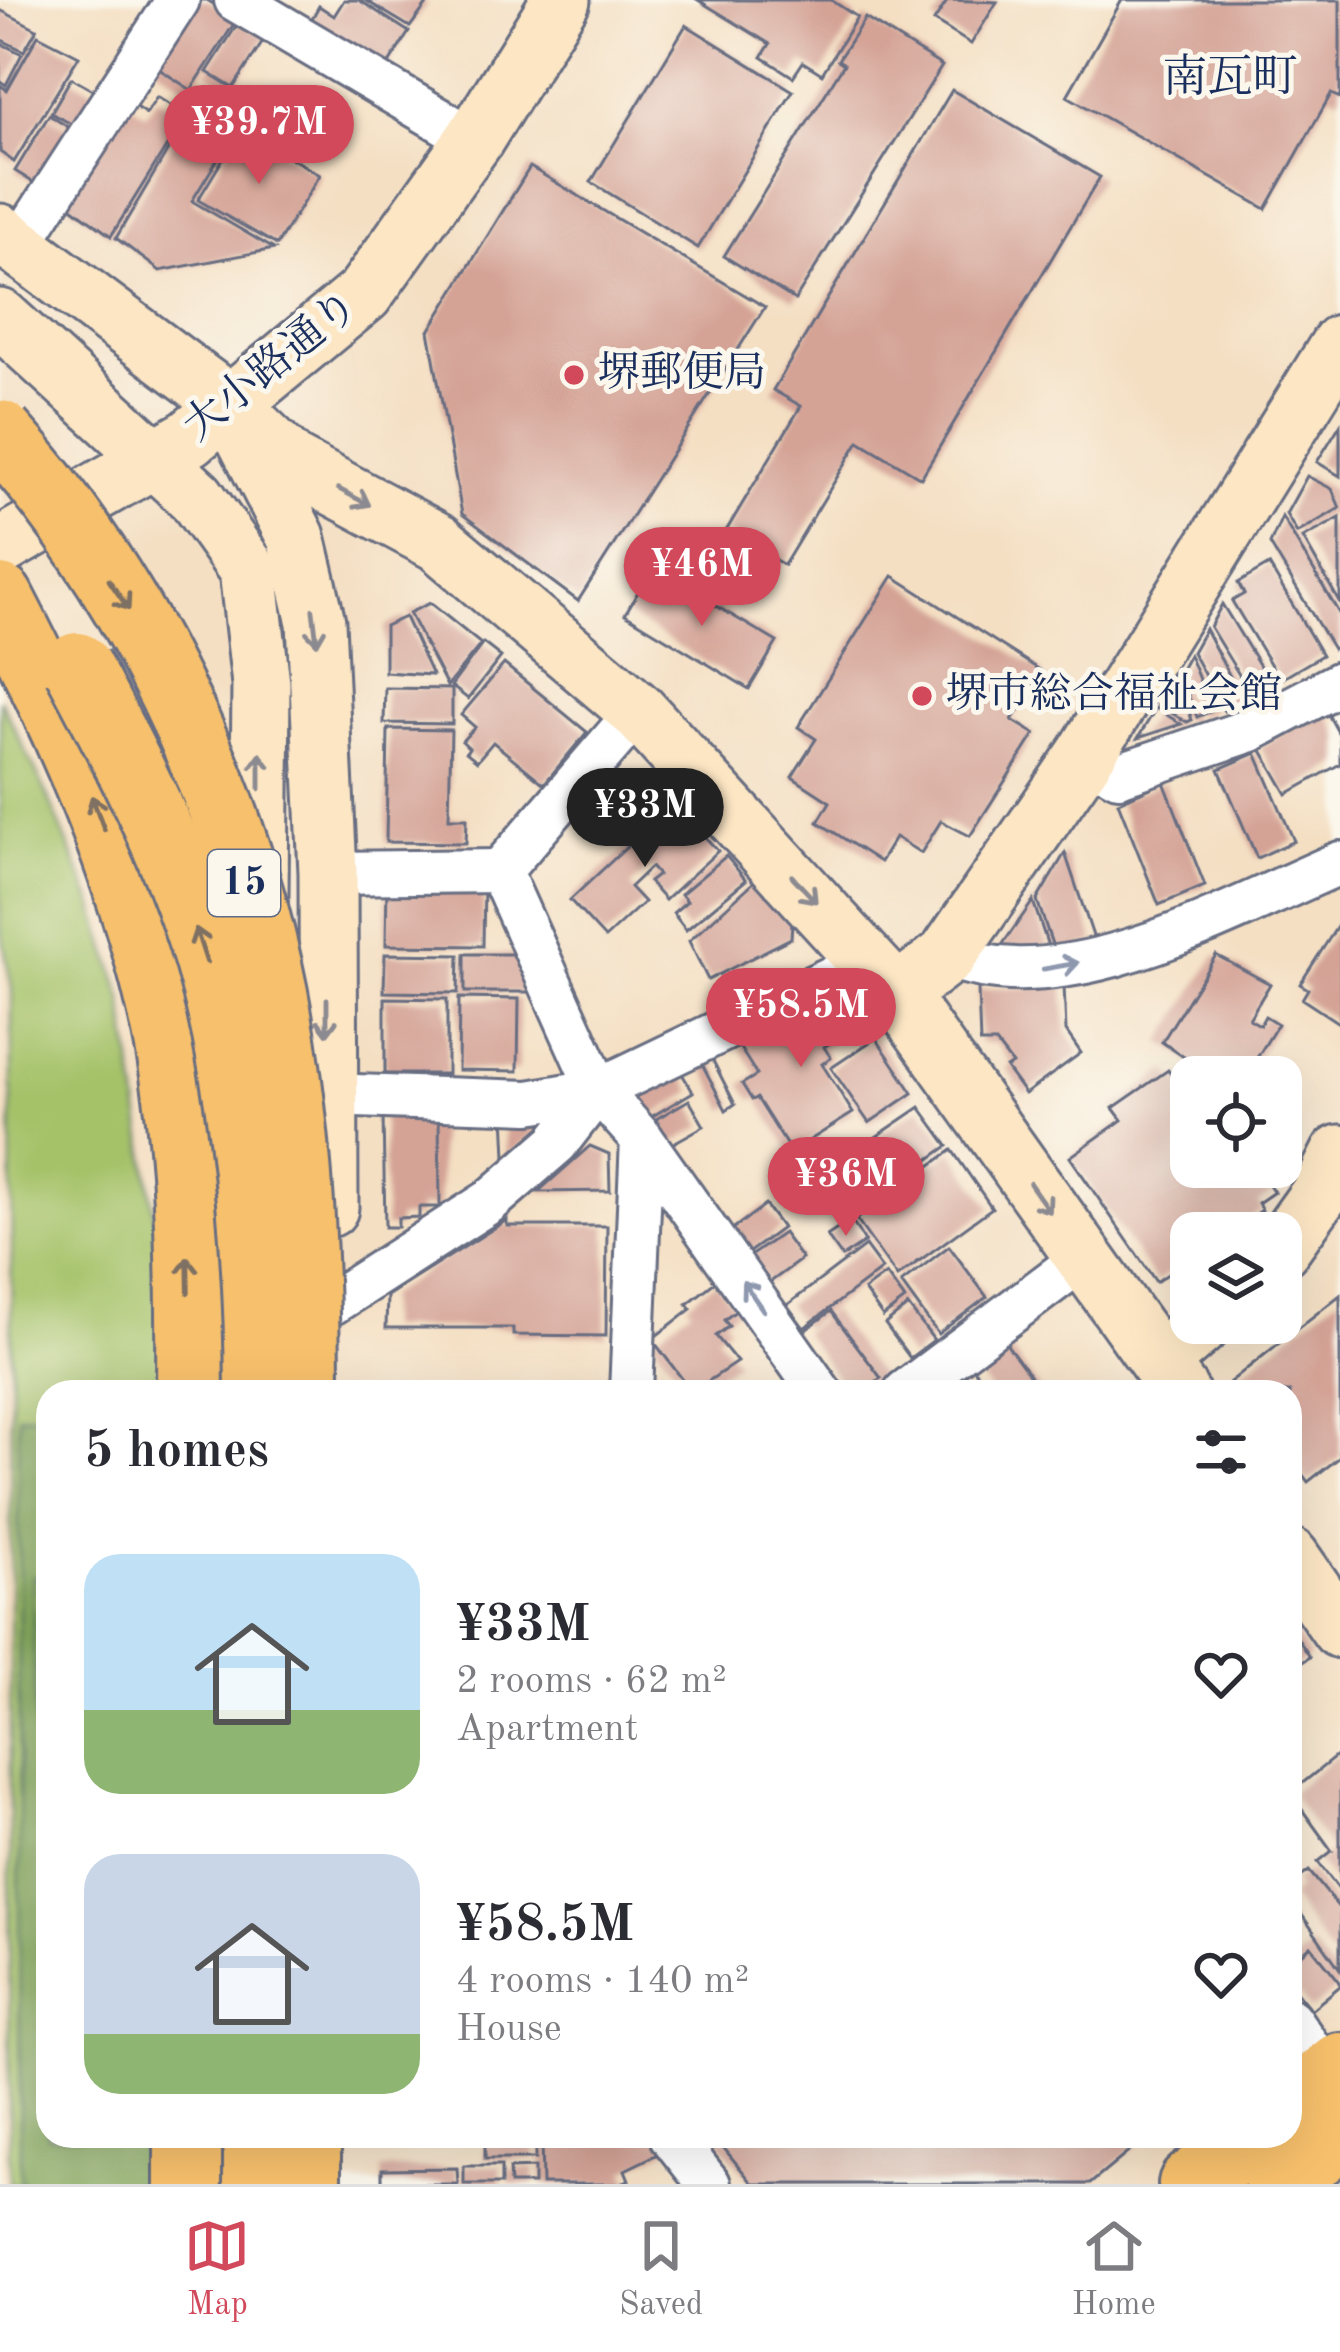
<!DOCTYPE html>
<meta charset="utf-8">
<style>
:root{--surface:#fff;--page:#f7f7f7;--text:#2b2b33;--muted:#7c7c81;--line:#e1e1e2;--accent:#d1495b}
body{margin:0;font-family:"Old Standard TT","Noto Serif JP",serif;background:var(--page);color:var(--text);height:100vh;display:flex;flex-direction:column;font-size:45px;white-space:nowrap}
*{box-sizing:border-box;margin:0}
p{font-size:39px;color:var(--muted)}
.icon{flex:none;width:66px;height:66px;fill:none;stroke:currentColor;stroke-width:2;stroke-linecap:round;stroke-linejoin:round}
.map{position:relative;flex:1;overflow:hidden}
.details{position:absolute;left:36px;top:1380px;width:1266px;height:768px;display:flex;flex-direction:column;background:var(--surface);border-radius:36px;box-shadow:0 12px 48px #0002}
.details>*{flex:none}
.buttons{position:absolute;left:1170px;top:1056px;display:grid;gap:24px}
.buttons a{display:grid;place-items:center;width:132px;height:132px;border-radius:24px;background:var(--surface);box-shadow:0 12px 48px #0002;font-size:60px}
.price{position:absolute;translate:-50% -102px;padding:0 27px;border-radius:42px;background:var(--accent);color:#fff;font-size:39px;line-height:78px;filter:drop-shadow(0 3px 6px #0008)}
.price::after{content:'';position:absolute;left:50%;top:72px;width:36px;height:27px;margin-left:-18px;background:inherit;clip-path:polygon(0 0,100% 0,50% 100%)}
.price.active{background:#222;color:#fff}
ul{padding:0;list-style:none}
li{display:flex;align-items:center;gap:36px;height:300px;padding:0 48px}
li span{display:grid;place-items:center;flex:none;width:336px;height:240px;border-radius:36px;color:#555}
li>.icon{margin-inline-start:auto}
span .icon{width:144px;height:144px;fill:#fffc;stroke-width:1}
li b{font-size:51px}
h2{display:flex;justify-content:space-between;align-items:center;height:144px;padding:0 48px;font-size:51px}
.tabs{display:flex;justify-content:space-around;align-items:center;height:168px;border-top:3px solid var(--line);background:var(--surface);font-size:33px;color:var(--muted)}
.tabs a{display:grid;justify-items:center;gap:6px}
.tabs .active{color:var(--accent)}
.map>svg:first-child{display:block}
.green{fill:#a5c269;stroke:#607864;stroke-width:3}
.forest{fill:#84a85d;stroke:#506c5e;stroke-width:3}
.building{fill:#d4a396}
.lines{fill:none;stroke-linecap:round;stroke-linejoin:round}
.street-casing{stroke:#676d81;stroke-width:48}
.secondary-casing{stroke:#676d81;stroke-width:63}
.highway-casing{stroke:#676d81;stroke-width:72}
.street{stroke:#fff;stroke-width:42}
.secondary{stroke:#fce6c4;stroke-width:57}
.highway{stroke:#f7c06c;stroke-width:66}
.highway-bridge-casing{stroke:#676d81;stroke-width:72;stroke-linecap:butt}
.highway-bridge{stroke:#f7c06c;stroke-width:66}
.oneway{stroke:#8c8a91}
.oneway2{stroke:#7e7064}
.oneway3{stroke:#8d97ae}
.poi-dot{fill:#d1495b;stroke:#fbf7ec;stroke-width:4.5}
.labels{text-anchor:middle;dominant-baseline:central;stroke-width:10;stroke-linejoin:round;paint-order:stroke}
.shield{fill:#fbf7ec;stroke:#5e6b89;stroke-width:3}
.shield-label{font-size:39px;font-weight:bold;fill:#1b2f5e}
.street-label{font-size:42px;fill:#1b2f5e;stroke:#fbf7ec}
.poi-label{font-size:42px;fill:#1b2f5e;stroke:#fbf7ec;text-anchor:start}
.neighbourhood-label{font-size:45px;fill:#1b2f5e;stroke:#fbf7ec}
</style>
<div class="map">
<svg width="1340" height="2184" viewBox="0 0 1340 2184">
<rect width="100%" height="100%" fill="#fbf7ec"/>
<filter id="ink" filterUnits="userSpaceOnUse"><feTurbulence type="fractalNoise" baseFrequency=".00833" numOctaves="2"/><feDisplacementMap in="SourceGraphic" scale="24" xChannelSelector="R" yChannelSelector="G"/><feConvolveMatrix kernelMatrix="1 2 1 2 8 2 1 2 1" color-interpolation-filters="sRGB"/></filter>
<filter id="wash" filterUnits="userSpaceOnUse"><feTurbulence type="fractalNoise" baseFrequency=".004" numOctaves="4" result="noise"/><feDisplacementMap in="SourceGraphic" scale="48" xChannelSelector="R" yChannelSelector="G"/><feGaussianBlur stdDeviation="2.7" result="paint"/><feColorMatrix in="noise" values="0 0 0 0 0 0 0 0 0 0 0 0 0 0 0 0 0 1.4 0 .05"/><feComposite in="paint" operator="in"/></filter>
<g filter="url(#wash)">
<rect width="100%" height="100%" fill="#f4dfc3"/>
<!-- green -->
<path class="green" d="M0 699 46 792 92 901 123 999 163 1276V1392H48V2136H166V2184H9L12 990 0 924Z"/>
<!-- forest -->
<path class="forest" d="M48 1414V1576L33 1577 37 1787H48V2136H153V2184H20L18 1415Z"/>
<g id="blocks">
<!-- building -->
<g class="building">
<path d="M195 0H207L237 19 191 90 150 63Z"/>
<path d="M344 0H359L409 32 381 76 310 22 319 6 334 16Z"/>
<path d="M365 0H421L427 4 410 27Z"/>
<path d="M698 0H831L857 17 822 74 803 62 793 77 762 57 770 44Z"/>
<path d="M948 0 997 2 971 44 934 21Z"/>
<path d="M1122 0H1340V98L1331 94 1266 209 1067 96Z"/>
<path d="M0 10 37 29 24 51 0 39Z"/>
<path d="M865 18 942 66 795 300 724 256 844 64 838 60Z"/>
<path d="M240 20 266 37 233 88 207 72Z"/>
<path d="M686 25 793 91 698 248 591 182Z"/>
<path d="M38 35 79 56 14 162 0 152V85L7 90Z"/>
<path d="M0 43 22 54 6 85 0 81Z"/>
<path d="M71 78 101 95 77 127 51 113Z"/>
<path d="M952 90 1100 177 921 478 859 441 784 565 726 531 801 406 773 390Z"/>
<path d="M157 97 186 115 111 236 65 202 127 101 146 114Z"/>
<path d="M197 101 238 126 192 201 274 249 160 271 116 238Z"/>
<path d="M49 115 76 132 42 188 15 171Z"/>
<path d="M241 129 320 175 277 245 198 200Z"/>
<path d="M530 167 765 307 578 601 462 514 429 331Z"/>
<path d="M1340 425V476L1317 462Z"/>
<path d="M1307 476 1332 489 1340 508 1297 533 1286 514Z"/>
<path d="M1282 517 1340 615V645L1333 649 1270 544Z"/>
<path d="M1340 518V603L1303 538Z"/>
<path d="M1269 565 1322 655 1280 680 1232 601 1244 594 1238 583Z"/>
<path d="M657 571 777 642 749 689 625 614 641 587 645 590Z"/>
<path d="M893 576 1043 672 1012 720 1035 734 970 836 941 821 921 853 895 837 880 862 818 822 830 802 792 777 816 739 798 727Z"/>
<path d="M430 603 481 644 447 686 409 613Z"/>
<path d="M1222 604 1271 684 1252 696 1210 627Z"/>
<path d="M405 617 432 675 385 672V626Z"/>
<path d="M1205 629 1243 701 1224 711 1192 652Z"/>
<path d="M483 643 501 657 468 699 451 686Z"/>
<path d="M1189 655 1212 711 1197 717 1179 673Z"/>
<path d="M504 664 587 732 544 784 493 742 477 761 466 752 469 748 462 741 475 727 461 715Z"/>
<path d="M1176 674 1192 720 1187 722 1158 705Z"/>
<path d="M385 688 452 689V724L384 723Z"/>
<path d="M1156 708 1181 724 1138 738Z"/>
<path d="M1325 709 1340 736V764L1287 794 1260 747Z"/>
<path d="M388 729 451 730 449 818H467L466 843 386 842Z"/>
<path d="M1256 753 1294 841 1257 858 1219 769Z"/>
<path d="M1164 782 1205 886 1159 905 1118 802Z"/>
<path d="M674 803 718 851 665 900 649 882 658 875 651 867 630 887 644 902 605 938 570 900Z"/>
<path d="M1065 853 1095 942 1056 956 1037 900Z"/>
<path d="M726 856 746 880 686 930 673 913 687 901 681 894Z"/>
<path d="M755 881 792 922 791 938 708 980 689 941Z"/>
<path d="M387 882 484 883 483 946 386 945Z"/>
<path d="M1033 901 1050 952 998 951Z"/>
<path d="M1340 922V1024L1302 999 1308 989 1300 984Z"/>
<path d="M385 954 459 955 458 993 384 992Z"/>
<path d="M465 954H515L541 992H465Z"/>
<path d="M1216 955 1270 984 1249 1019 1260 1025 1265 1016 1278 1024 1245 1077H1213L1162 1042Z"/>
<path d="M1064 986 1066 1031 1081 1053 1025 1094 1006 1068 1012 1064 996 1043H980L978 989Z"/>
<path d="M837 987 860 1024 824 1047 831 1058 822 1064 853 1113 791 1152 757 1098 752 1100 742 1084 757 1075 740 1048Z"/>
<path d="M385 998 447 999V1074H385Z"/>
<path d="M459 998 519 999 518 1071 458 1070Z"/>
<path d="M876 1038 913 1093 869 1123 831 1068Z"/>
<path d="M711 1057 735 1104 726 1110 701 1062Z"/>
<path d="M676 1064 693 1092 646 1120 634 1099 636 1088Z"/>
<path d="M1168 1070 1175 1081 1180 1078 1191 1094V1167H1257L1274 1192 1258 1203 1262 1210 1229 1233H1191V1279L1181 1265 1156 1282 1070 1157 1122 1120 1113 1108Z"/>
<path d="M689 1100 704 1126 670 1145 656 1119Z"/>
<path d="M920 1107 948 1146 904 1177 876 1137Z"/>
<path d="M439 1113 440 1207H419V1217L398 1218V1227H385L383 1114Z"/>
<path d="M531 1113 543 1126 506 1157 504 1114Z"/>
<path d="M872 1141 899 1179 876 1196 848 1157Z"/>
<path d="M590 1146 609 1154 610 1191 538 1192Z"/>
<path d="M952 1150 992 1208 897 1277 856 1219Z"/>
<path d="M838 1153 873 1200 855 1212 821 1165Z"/>
<path d="M765 1205 782 1228 748 1253 731 1230Z"/>
<path d="M507 1220V1226H607L606 1336 513 1335V1328H386L387 1296Z"/>
<path d="M851 1220 865 1242 842 1257 827 1236Z"/>
<path d="M783 1233 802 1259 769 1283 750 1256Z"/>
<path d="M865 1246 882 1269 804 1328 787 1305Z"/>
<path d="M949 1246 987 1297 938 1334 901 1283Z"/>
<path d="M886 1274 905 1300 883 1317 864 1290Z"/>
<path d="M715 1282 737 1310 724 1320 729 1326 716 1336 737 1362 692 1392 652 1339 691 1309 687 1304Z"/>
<path d="M1340 1295V1457L1308 1482 1290 1458V1392H1238L1230 1382Z"/>
<path d="M908 1306 934 1340 910 1358 885 1324Z"/>
<path d="M831 1311 881 1378 862 1392 847 1391 803 1332Z"/>
<path d="M1002 1338 1042 1392H991L969 1362Z"/>
<path d="M1290 1627 1310 1657 1290 1670Z"/>
<path d="M1340 1753V1891L1318 1862 1332 1851 1290 1793Z"/>
<path d="M1309 1871 1340 1909V1969L1290 1898 1299 1889 1294 1882Z"/>
<path d="M1311 1946 1340 1982V1986L1311 2010 1290 1984V1964Z"/>
<rect x="485" y="2136" width="50" height="23"/>
<path d="M541 2136H657L668 2149 625 2170 629 2180 619 2184H542Z"/>
<path d="M714 2136H1148L1090 2184H753Z"/>
<rect x="464" y="2166" width="37" height="18"/>
<path d="M457 2168 458 2184H382V2169Z"/>
<path d="M534 2168V2184H510L509 2169Z"/>
</g>
</g>
</g>
<g filter="url(#ink)">
<use href="#blocks" fill-opacity="0" stroke="#676d81" stroke-width="3"/>
<g class="lines">
<!-- street casing -->
<g class="street-casing">
<g id="street">
<path d="M236 0 474 140"/>
<path d="M18 247 178 0"/>
<path d="M1085 756 1118 775 1251 730 1340 683"/>
<path d="M500 871 638 711"/>
<path d="M328 873 500 871 598 1090 642 1139 820 1392"/>
<path d="M947 956C1066 1004 1229 910 1340 863"/>
<path d="M326 1095 529 1102 598 1090 869 960"/>
<path d="M332 1303 489 1202 557 1143 598 1090"/>
<path d="M631 1392 642 1139"/>
<path d="M905 1392 1082 1259"/>
<path d="M1290 2020 1340 2093"/>
<path d="M671 2136 709 2184"/>
</g>
</g>
<!-- secondary casing -->
<g class="secondary-casing">
<g id="secondary">
<path d="M0 233 228 403 292 464 438 542 638 711 897 994 1180 1392"/>
<path d="M0 318 196 497 248 570 261 684 259 896"/>
<path d="M243 433 296 537 316 622 328 873 329 1208"/>
<path d="M0 547 190 438 364 294 474 140 561 0"/>
<path d="M897 994 947 956 1085 756 1340 344"/>
<path d="M1281 1248 1321 1192 1340 1154"/>
<path d="M1160 1361 1204 1323"/>
<path d="M1290 1557 1340 1629"/>
</g>
</g>
<!-- highway casing -->
<g class="highway-casing">
<g id="highway">
<path d="M0 598C67 727 128 865 161 1008 190 1129 191 1268 190 1392"/>
<path d="M1290 2107 1340 2066"/>
<path d="M188 2136V2184"/>
<path d="M307 2136V2184"/>
<path d="M257 2184V2136"/>
<path d="M1192 2184 1253 2136"/>
<path d="M1278 2184 1340 2135"/>
</g>
</g>
<!-- street -->
<use href="#street" class="street"/>
<!-- secondary -->
<use href="#secondary" class="secondary"/>
<!-- highway -->
<use href="#highway" class="highway"/>
<!-- highway-bridge casing -->
<g class="highway-bridge-casing">
<g id="highway-bridge">
<path d="M0 434C137 586 234 792 274 993 299 1123 306 1259 306 1392"/>
<path d="M77 666C134 772 191 884 219 1002 248 1128 258 1262 259 1392"/>
</g>
</g>
<!-- highway-bridge -->
<use href="#highway-bridge" class="highway-bridge"/>
</g>
<!-- one-way arrows -->
<defs><path id="oneway-shaft" d="M-6 0H5M1.5-3L5.5 0L1.5 3" fill="none" stroke-width="1.6" stroke-linecap="round" stroke-linejoin="round" transform="scale(3)"/></defs>
<g class="oneway">
<use href="#oneway-shaft" transform="translate(354 497) rotate(28)"/>
<use href="#oneway-shaft" transform="translate(315 627) rotate(83)"/>
<use href="#oneway-shaft" transform="translate(260 771) rotate(-90)"/>
<use href="#oneway-shaft" transform="translate(804 889) rotate(47)"/>
<use href="#oneway-shaft" transform="translate(327 1017) rotate(90)"/>
<use href="#oneway-shaft" transform="translate(1040 1198) rotate(55)"/>
</g>
<g class="oneway2">
<use href="#oneway-shaft" transform="translate(119 595) rotate(56)"/>
<use href="#oneway-shaft" transform="translate(98 813) rotate(-111)"/>
<use href="#oneway-shaft" transform="translate(201 945) rotate(-108)"/>
<use href="#oneway-shaft" transform="translate(188 1275) rotate(-91)"/>
</g>
<g class="oneway3">
<use href="#oneway-shaft" transform="translate(1061 966) rotate(-10)"/>
<use href="#oneway-shaft" transform="translate(753 1296) rotate(-125)"/>
</g>
</g>
<!-- markers -->
<g class="poi-dot">
<circle cx="574" cy="375" r="12"/>
<circle cx="922" cy="696" r="12"/>
</g>
<g class="labels">
<!-- shield labels -->
<rect class="shield" x="208" y="850" width="72" height="66" rx="9"/>
<g class="shield-label">
<text x="244" y="883">15</text>
</g>
<!-- street labels -->
<g class="street-label">
<text transform="translate(272 367) rotate(-39)">大小路通り</text>
</g>
<!-- poi labels -->
<g class="poi-label">
<text x="598" y="375">堺郵便局</text>
<text x="946" y="696">堺市総合福祉会館</text>
</g>
<!-- neighbourhood labels -->
<g class="neighbourhood-label">
<text x="1230" y="79">南瓦町</text>
</g>
</g>
</svg>
<div class="buttons">
<a><svg class="icon" aria-label="locate" viewBox="0 0 24 24"><circle cx="12" cy="12" r="6"/><path d="M12 2v4M12 18v4M2 12h4M18 12h4"/></svg></a>
<a><svg class="icon" aria-label="layers" viewBox="0 0 24 24"><path d="M12 4l9 5-9 5-9-5zM3 14l9 5 9-5"/></svg></a>
</div>
<b class="price" style="left:259px;top:187px">¥39.7M</b>
<b class="price" style="left:702px;top:629px">¥46M</b>
<b class="price active" style="left:645px;top:870px">¥33M</b>
<b class="price" style="left:801px;top:1070px">¥58.5M</b>
<b class="price" style="left:846px;top:1239px">¥36M</b>
<section class="details">
<h2>5 homes<svg class="icon" aria-label="filters" viewBox="0 0 24 24"><path d="M4 7h16M4 17h16"/><circle cx="9" cy="7" r="2"/><circle cx="15" cy="17" r="2"/></svg></h2>
<ul>
<li><span style="background:linear-gradient(#bfe0f5 65%,#8fb573 0)"><svg class="icon" aria-label="home" viewBox="0 0 24 24"><path d="M3 11l9-7 9 7M6 9v11h12V9"/></svg></span><div><b>¥33M</b><p>2 rooms · 62 m²</p><p>Apartment</p></div><svg class="icon" aria-label="heart" viewBox="0 0 24 24"><path d="M12 20l-8-8c-3-5 5-10 8-4 3-6 11-1 8 4z"/></svg></li>
<li><span style="background:linear-gradient(#c9d6e8 75%,#8fb573 0)"><svg class="icon" aria-label="home" viewBox="0 0 24 24"><path d="M3 11l9-7 9 7M6 9v11h12V9"/></svg></span><div><b>¥58.5M</b><p>4 rooms · 140 m²</p><p>House</p></div><svg class="icon" aria-label="heart" viewBox="0 0 24 24"><path d="M12 20l-8-8c-3-5 5-10 8-4 3-6 11-1 8 4z"/></svg></li>
</ul>
</section>
</div>
<nav class="tabs">
<a class="active"><svg class="icon" aria-label="map" viewBox="0 0 24 24"><path d="M3 6l6-2 6 2 6-2v14l-6 2-6-2-6 2zM9 4v14M15 6v14"/></svg>Map</a>
<a><svg class="icon" aria-label="saved" viewBox="0 0 24 24"><path d="M7 4h10v16l-5-4-5 4z"/></svg>Saved</a>
<a><svg class="icon" aria-label="home" viewBox="0 0 24 24"><path d="M3 11l9-7 9 7M6 9v11h12V9"/></svg>Home</a>
</nav>
